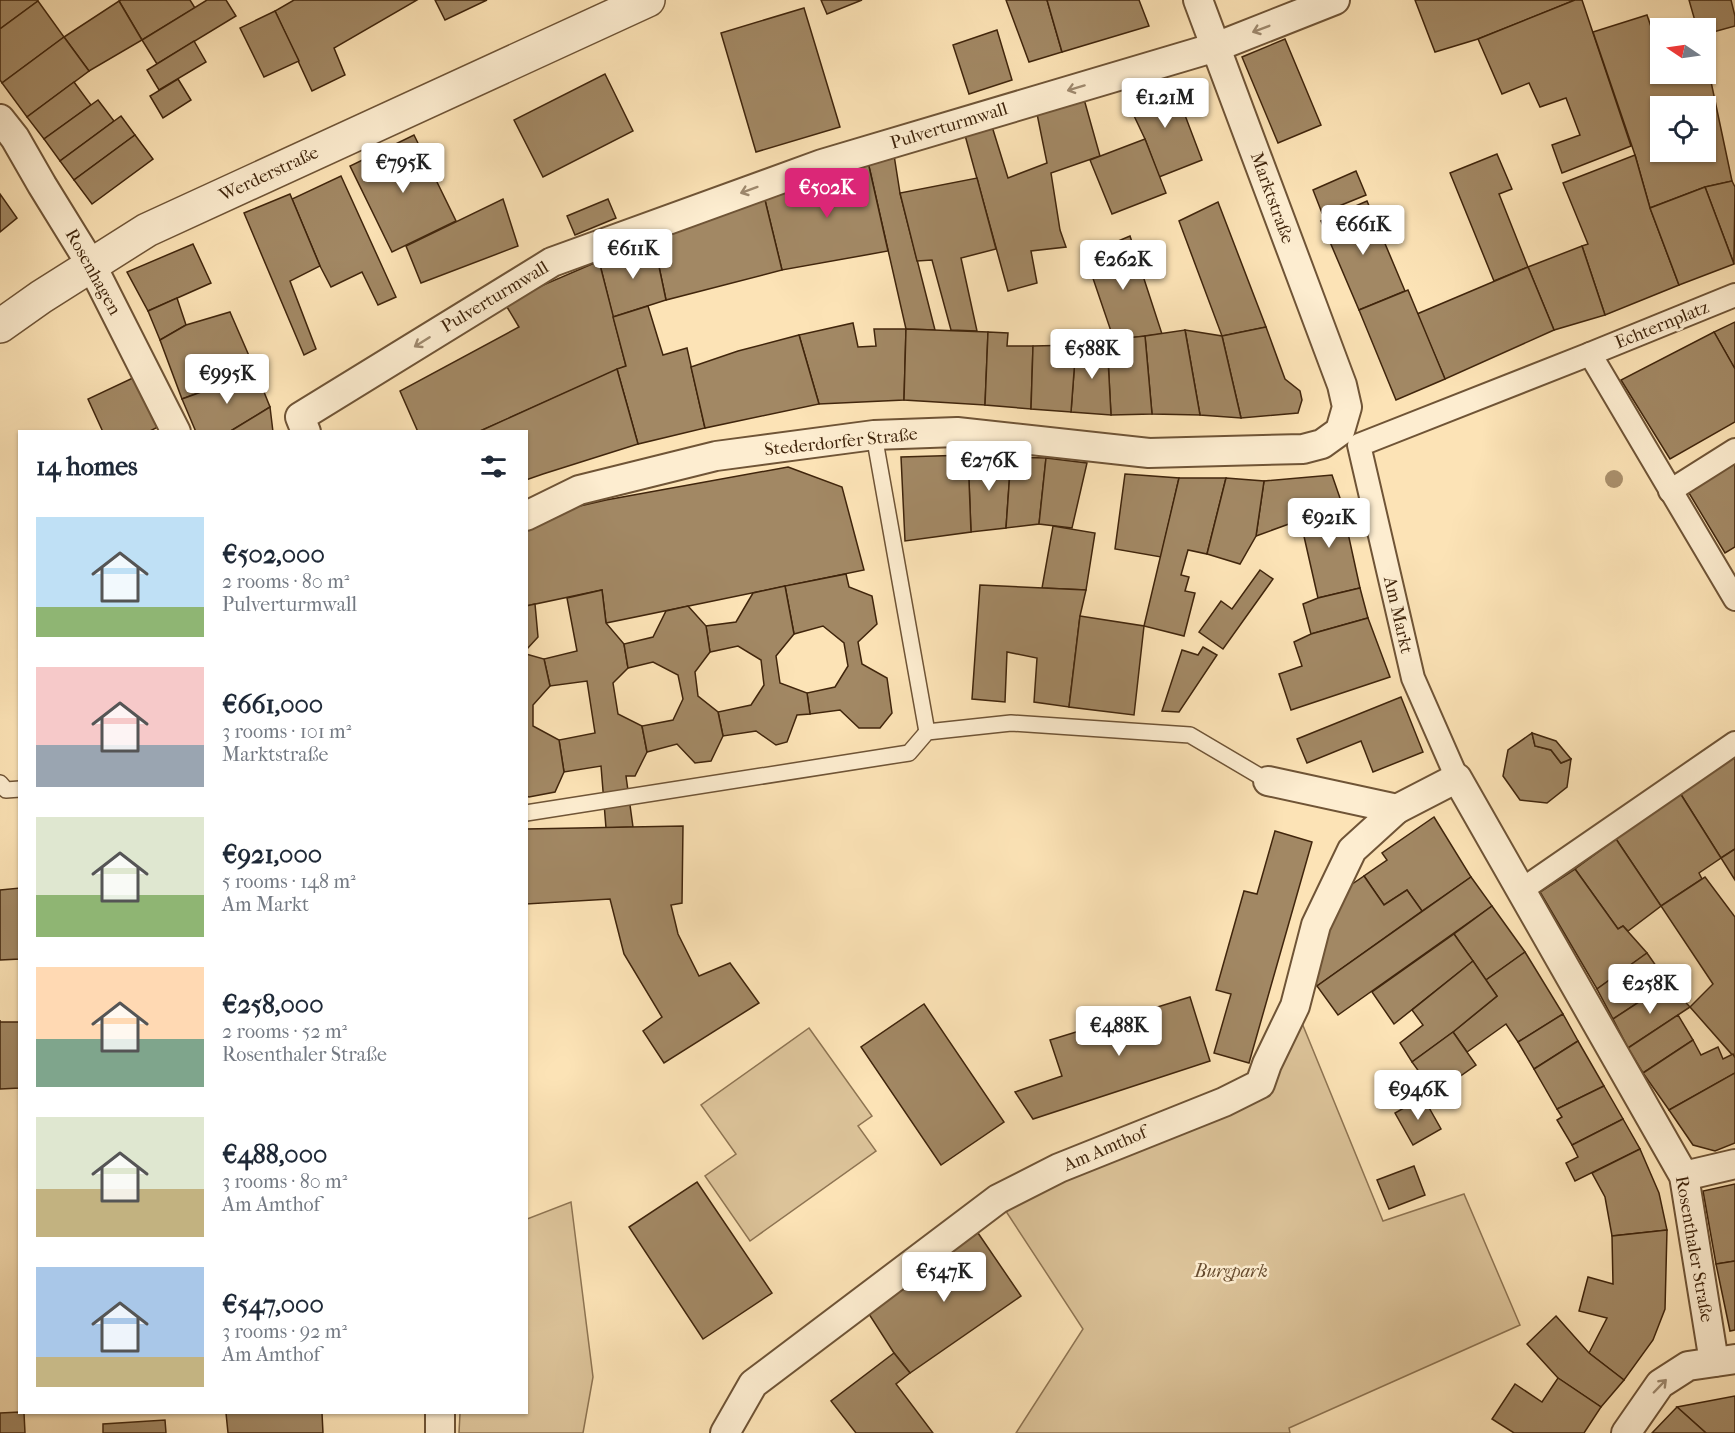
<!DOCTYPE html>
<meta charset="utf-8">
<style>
:root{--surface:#fff;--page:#f6f6f7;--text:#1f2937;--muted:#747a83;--accent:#db2777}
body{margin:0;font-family:"IM FELL French Canon",serif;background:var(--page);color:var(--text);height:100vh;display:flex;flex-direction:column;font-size:22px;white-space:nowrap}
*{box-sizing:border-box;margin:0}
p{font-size:20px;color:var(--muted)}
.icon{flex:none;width:33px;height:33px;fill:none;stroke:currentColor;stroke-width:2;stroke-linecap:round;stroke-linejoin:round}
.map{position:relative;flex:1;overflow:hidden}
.details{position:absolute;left:18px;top:430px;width:510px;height:984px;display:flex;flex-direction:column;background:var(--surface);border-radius:0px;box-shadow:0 2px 4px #0004}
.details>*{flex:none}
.needle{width:39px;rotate:283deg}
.buttons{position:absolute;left:1650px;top:18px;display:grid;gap:12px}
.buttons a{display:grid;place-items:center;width:66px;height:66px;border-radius:0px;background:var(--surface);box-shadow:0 2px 4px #0004;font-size:30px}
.price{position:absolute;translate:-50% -51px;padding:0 14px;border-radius:6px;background:#fff;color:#222;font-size:20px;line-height:39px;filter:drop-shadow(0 2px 3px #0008)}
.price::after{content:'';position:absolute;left:50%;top:36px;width:18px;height:14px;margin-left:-9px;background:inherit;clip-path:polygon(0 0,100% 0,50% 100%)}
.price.active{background:var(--accent);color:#fff}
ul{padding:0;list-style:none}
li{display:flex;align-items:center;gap:18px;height:150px;padding:0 18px}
li span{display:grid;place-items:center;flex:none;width:168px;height:120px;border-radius:0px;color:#555}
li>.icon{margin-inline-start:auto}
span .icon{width:72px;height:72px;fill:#fffc;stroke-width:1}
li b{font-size:26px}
h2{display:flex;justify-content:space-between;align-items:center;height:72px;padding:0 18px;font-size:26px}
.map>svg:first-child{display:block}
.green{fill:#dcc399;stroke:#8e7452;stroke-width:1.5}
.building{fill:#a28864;stroke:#40250c;stroke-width:1.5;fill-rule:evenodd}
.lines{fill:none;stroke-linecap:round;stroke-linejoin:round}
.service-casing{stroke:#6f5436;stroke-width:18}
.pedestrian-casing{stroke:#6f5436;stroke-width:26}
.minor-casing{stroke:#6f5436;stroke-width:32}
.tertiary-casing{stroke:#6f5436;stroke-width:36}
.service{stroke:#fdedd0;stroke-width:15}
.pedestrian{stroke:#fdedd0;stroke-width:22}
.minor{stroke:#fdedd0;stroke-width:28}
.tertiary{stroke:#fdedd0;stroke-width:33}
.tree{fill:#aa906c}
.oneway{stroke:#9e896e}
.labels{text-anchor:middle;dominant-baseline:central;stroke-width:5;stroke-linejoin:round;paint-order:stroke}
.street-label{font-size:18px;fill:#40250c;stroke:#fdedd0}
.park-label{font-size:18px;font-style:italic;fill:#674c2f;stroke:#fdedd0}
</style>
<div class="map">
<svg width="1735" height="1433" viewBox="0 0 1735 1433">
<rect width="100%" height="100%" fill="#fce3b6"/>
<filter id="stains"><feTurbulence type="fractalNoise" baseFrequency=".00333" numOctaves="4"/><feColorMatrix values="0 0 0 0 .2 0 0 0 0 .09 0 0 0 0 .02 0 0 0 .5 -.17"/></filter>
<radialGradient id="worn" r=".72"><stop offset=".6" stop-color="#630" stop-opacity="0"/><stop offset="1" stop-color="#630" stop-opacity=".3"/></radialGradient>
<!-- green -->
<g class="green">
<path d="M1295 1006 1383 1221 1464 1194 1520 1325 1289 1428 1290 1433H1016L1083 1329 998 1199 1259 1084Z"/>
<path d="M809 1028 872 1116 858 1126 876 1151 750 1241 705 1176 736 1154 701 1105Z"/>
<path d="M571 1202 593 1377 583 1433H459L460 1413H526L527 1219Z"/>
</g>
<!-- building -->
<g class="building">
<path d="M0 0H37L38 1 0 29Z"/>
<path d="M121 0H190L195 8 142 40 119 1Z"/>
<path d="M207 0H226L236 16 157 64 142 40Z"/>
<path d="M294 0H417L334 48 345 75 312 91 275 11Z"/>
<path d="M435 0H487L445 20Z"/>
<path d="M821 0H862L827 14Z"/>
<path d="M1006 0H1047L1062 52 1029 62Z"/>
<path d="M1047 0H1139L1149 26 1062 52Z"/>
<path d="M1415 0H1575L1478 39 1435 52Z"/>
<path d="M1575 0H1582L1631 146 1562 173 1552 145 1580 135 1566 98 1540 107 1529 83 1502 94 1478 39Z"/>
<path d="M1689 0H1731L1735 16V26L1706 34V28H1697Z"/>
<path d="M38 1 64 37 2 83 0 80V29Z"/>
<path d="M119 1 142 40 89 71 64 37Z"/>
<path d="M804 8 840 127 756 152 721 33Z"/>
<path d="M275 11 299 61 264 77 240 28Z"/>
<path d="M1647 15 1660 53V74H1706V58L1732 181 1705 187 1650 208 1635 155 1593 32ZM1660 106H1706V152H1660Z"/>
<path d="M997 30 1012 80 969 94 953 45Z"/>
<path d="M64 37 89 71 27 117 2 83Z"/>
<path d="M1285 39 1321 125 1278 143 1242 57Z"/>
<path d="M194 41 206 62 159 90 147 70Z"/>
<path d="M605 74 633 131 543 177 514 120Z"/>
<path d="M178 79 191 100 163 118 150 96Z"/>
<path d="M1172 81 1202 160 1159 177 1145 139 1126 99Z"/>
<path d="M74 82 91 105 44 139 27 117Z"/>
<path d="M1082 92 1100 156 1051 173 1060 230 1066 247 1031 251 1037 283 1008 291 963 128 990 120 1008 178 1047 163 1036 109Z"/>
<path d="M98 100 114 121 60 161 44 139Z"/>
<path d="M121 116 135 135 74 180 60 161Z"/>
<path d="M135 135 153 159 92 204 74 180Z"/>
<path d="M414 135 456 221 392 252 350 166Z"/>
<path d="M1145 139 1166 193 1112 214 1090 160Z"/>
<path d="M1497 154 1512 189 1499 194 1528 267 1494 281 1450 173Z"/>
<path d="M894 155 900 193 935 330 906 329 868 162Z"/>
<path d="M1635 155 1650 208 1679 285 1605 315 1582 246 1588 244 1563 183Z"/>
<path d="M868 162 888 251 782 270 764 196Z"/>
<path d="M1356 171 1366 195 1322 213 1313 190Z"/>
<path d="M341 176 396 297 378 305 362 272 331 287 320 266 292 199Z"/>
<path d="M977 178 996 249 961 258 977 331 951 330 932 260 917 261 900 193Z"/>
<path d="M1732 181 1735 187 1734 264 1705 187Z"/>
<path d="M1705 187 1734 264 1679 285 1650 208Z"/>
<path d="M0 194 17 218 0 232Z"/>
<path d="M290 194 320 266 290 281 316 349 304 355 244 213Z"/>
<path d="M764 196 782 270 666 300 654 243 653 233Z"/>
<path d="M503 199 518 246 421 283 406 246Z"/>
<path d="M608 199 616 218 575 235 567 216Z"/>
<path d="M1367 201 1405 291 1359 310 1321 221Z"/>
<path d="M1218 202 1266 327 1222 336 1179 221Z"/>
<path d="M1130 236 1162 334 1114 340 1085 255Z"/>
<path d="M654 243 666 300 613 317 599 261Z"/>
<path d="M193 244 211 283 148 311 127 272Z"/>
<path d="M1582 246 1605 315 1554 330 1528 267Z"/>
<path d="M599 261 626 366 478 432H418L400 391 519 327 504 302Z"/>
<path d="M1528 267 1554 330 1445 379 1417 314Z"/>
<path d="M1408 290 1445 379 1396 400 1359 310Z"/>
<path d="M177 298 186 325 160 340 148 311Z"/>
<path d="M648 306 663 355 687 348 705 428 638 444 617 369 626 366 613 317Z"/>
<path d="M230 312 256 372 182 399 160 340 186 325Z"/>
<path d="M1735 322V369L1714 332Z"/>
<path d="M853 323 858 347 876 346 874 329H906L904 400 819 404 799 335Z"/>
<path d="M1266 327 1285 379 1300 391 1302 400 1298 413 1241 418 1222 336Z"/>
<path d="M906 329 988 332 985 405 904 400Z"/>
<path d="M1185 330 1222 336 1241 418 1200 415Z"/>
<path d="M1185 330 1200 415 1152 414 1145 336Z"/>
<path d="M988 332 1008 333 1007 346H1033L1031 409 985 405Z"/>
<path d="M1714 332 1735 369V422L1670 459 1621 380Z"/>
<path d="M799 335 819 404 705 428 691 367 738 351Z"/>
<path d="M1145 336 1152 414 1111 415 1107 340Z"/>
<path d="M1107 340 1111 415 1071 412 1076 345Z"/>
<path d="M1076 345 1071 412 1031 409 1033 346Z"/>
<path d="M617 369 638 444 543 474 526 480V432H478Z"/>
<path d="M256 372 270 407 229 432H196L182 399Z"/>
<path d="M137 376 160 426 148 432H103L88 399Z"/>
<path d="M270 407 273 432H229Z"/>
<path d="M968 455 1011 457 1006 528 971 532Z"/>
<path d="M968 455 971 532 905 541 901 457Z"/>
<path d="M1011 457 1046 458 1039 524 1006 528Z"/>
<path d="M1046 458 1087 463 1072 528 1039 524Z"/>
<path d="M1735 459V547L1725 553 1686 488Z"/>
<path d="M788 467 842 487 864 570 606 623 602 590 526 606V523L545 514 606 500Z"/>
<path d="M1125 474 1179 478 1161 557 1115 549Z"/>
<path d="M1332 475 1341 501 1298 510 1300 520 1256 536 1264 481Z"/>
<path d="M1179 478H1226L1207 554 1188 550 1181 575 1189 577 1185 591 1195 593 1184 636 1144 626Z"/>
<path d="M1226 478 1264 481 1256 536 1240 564 1207 554Z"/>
<path d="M1341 501 1360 588 1318 598 1298 510Z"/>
<path d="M1053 526 1095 533 1086 590 1042 588Z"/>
<path d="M1260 570 1273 579 1223 649 1199 632 1221 601 1232 609Z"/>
<path d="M846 574 849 587 872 596 877 624 858 642 862 664 887 678 892 713 880 728H859L840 710 810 714 807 693 835 687 848 666 844 643 823 626 794 634 785 586Z"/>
<path d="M980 585 1086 590 1080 616 1069 707 1034 702 1037 658 1007 652 1005 702 972 699Z"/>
<path d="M785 586 794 634 776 656 780 683 807 693 810 714 797 715 787 742 776 745 756 731 723 736 718 712 751 705 764 685 761 660 738 646 710 652 706 626 736 622 753 593Z"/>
<path d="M1360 588 1368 618 1311 634 1303 604 1318 598Z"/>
<path d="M602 590 606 623 624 644 628 668 613 683 618 714 642 726 647 752 635 776H626L633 827 606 828 601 766 564 772 559 740 595 733 587 681 550 686 544 659 577 651 567 598Z"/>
<path d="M535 604 538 637 526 650V606Z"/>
<path d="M688 606 706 626 710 652 695 672 698 696 718 712 723 736 711 761 695 763 677 744 647 752 642 726 673 720 683 699 678 675 653 662 628 668 624 644 653 637 666 611Z"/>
<path d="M1080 616 1144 626 1134 715 1069 707Z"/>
<path d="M1368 618 1390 677 1291 710 1279 674 1302 666 1294 642 1311 634Z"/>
<path d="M1203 647 1217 655 1179 712 1162 711 1182 650 1198 655Z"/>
<path d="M526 654 544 659 550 686 533 705V726L559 740 564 772 555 792 529 797 526 796Z"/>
<path d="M1401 697 1423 752 1373 772 1361 741 1307 763 1297 739Z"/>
<path d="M1532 733 1535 746 1551 750 1561 763 1571 759 1567 787 1547 803 1520 800 1503 776 1508 750Z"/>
<path d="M1532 733 1556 741 1571 759 1561 763 1551 750 1535 746Z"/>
<path d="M1735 756V849L1721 858 1680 793Z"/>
<path d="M1680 793 1721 858 1699 873 1702 879 1661 906 1616 839Z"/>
<path d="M1434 817 1471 877 1422 911 1407 890 1384 905 1364 876 1387 860 1382 853Z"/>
<path d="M683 826 682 903 671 905 678 934 699 976 730 963 759 1003 664 1063 643 1031 662 1017 624 954 610 899 526 904V829Z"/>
<path d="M1275 831 1312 842 1249 1063 1214 1053 1231 994 1216 990 1244 891 1257 894Z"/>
<path d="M1616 839 1661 906 1628 931 1623 926 1618 929 1575 869Z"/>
<path d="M1735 849V880L1721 858Z"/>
<path d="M1575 869 1618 929 1623 926 1647 953 1597 989 1540 892Z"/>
<path d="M1364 876 1384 905 1407 890 1422 911 1317 986 1310 973 1345 889Z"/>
<path d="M1471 877 1492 906 1338 1015 1317 986Z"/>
<path d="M1705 877 1735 917V1058L1690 1007 1713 984 1661 906Z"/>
<path d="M20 888V959L0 960V890Z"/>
<path d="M1492 906 1525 952 1486 980 1454 934Z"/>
<path d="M1454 934 1473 961 1394 1024 1372 992Z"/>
<path d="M1525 952 1563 1014 1518 1042 1506 1024 1467 1052 1453 1032 1497 996 1486 980Z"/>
<path d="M1647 953 1668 983 1613 1019 1597 989Z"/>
<path d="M1473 961 1497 996 1453 1032 1412 1062 1400 1043 1423 1025 1412 1010Z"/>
<path d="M1668 983 1690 1007 1628 1048 1613 1019Z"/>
<path d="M1190 997 1210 1061 1033 1119 1015 1092 1062 1076 1050 1040Z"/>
<path d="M924 1004 1004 1122 941 1165 861 1047Z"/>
<path d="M1563 1014 1578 1041 1534 1069 1518 1042Z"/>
<path d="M1678 1015 1693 1040 1643 1073 1628 1048Z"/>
<path d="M0 1020V1022H20V1088L0 1089Z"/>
<path d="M1453 1032 1476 1065 1435 1094 1412 1062Z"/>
<path d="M1693 1040 1701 1055 1718 1047 1723 1059 1733 1054 1735 1058V1073L1669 1110 1643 1073Z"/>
<path d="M1578 1041 1604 1086 1557 1109 1534 1069Z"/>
<path d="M1735 1073V1143L1715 1151 1693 1145 1669 1110Z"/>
<path d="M1604 1086 1623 1119 1572 1145 1557 1120 1562 1117 1557 1109Z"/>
<path d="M1423 1097 1441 1129 1413 1145 1395 1113Z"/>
<path d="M1623 1119 1640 1149 1575 1181 1566 1163 1578 1157 1572 1145Z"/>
<path d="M1640 1149 1659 1193 1667 1230 1612 1236 1605 1197 1592 1173Z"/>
<path d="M1414 1166 1425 1195 1389 1209 1377 1180Z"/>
<path d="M697 1182 772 1293 703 1339 629 1227Z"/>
<path d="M1735 1184V1261L1716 1264 1703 1191Z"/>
<path d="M1667 1230 1665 1309 1653 1340 1624 1380 1589 1353 1607 1318 1579 1311 1588 1277 1613 1284 1612 1236Z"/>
<path d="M978 1233 1021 1296 910 1373 894 1353 867 1311Z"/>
<path d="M1735 1261V1330L1730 1331 1716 1264Z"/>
<path d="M1556 1316 1589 1353 1624 1380 1601 1407 1558 1378 1527 1344Z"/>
<path d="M894 1353 910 1373 896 1384 933 1433H856L831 1401Z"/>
<path d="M1558 1378 1601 1407 1584 1433H1514L1492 1419 1515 1384 1542 1402Z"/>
<path d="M1735 1396V1433H1706L1677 1407Z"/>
<path d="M1677 1407 1706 1433H1652Z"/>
<path d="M20 1412 24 1413 25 1433H0V1413Z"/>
<path d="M226 1413H322L323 1433H228Z"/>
<path d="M165 1420 166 1433H103V1424Z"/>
</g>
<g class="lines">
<!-- service casing -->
<g class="service-casing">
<g id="service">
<path d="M874 435 927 732"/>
<path d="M0 783 6 790 20 789"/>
<path d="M526 813 909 753 927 732 1011 723 1190 735 1268 781"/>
</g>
</g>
<!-- pedestrian casing -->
<g class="pedestrian-casing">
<g id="pedestrian">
<path d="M1590 354 1735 295"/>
<path d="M1670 491 1735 450"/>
<path d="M1457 778 1413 678 1359 445 1590 354 1735 599"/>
<path d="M1520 891 1735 743"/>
</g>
</g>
<!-- minor casing -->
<g class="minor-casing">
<g id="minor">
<path d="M0 119 15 138 42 185 92 266 176 432"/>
<path d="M306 432 300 417 552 262 822 164 1216 47 1335 0"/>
<path d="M526 516 579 490 716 456 874 435 957 432 1149 453 1303 449 1322 444 1340 431 1347 407 1342 385 1198 0"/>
<path d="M1268 781 1397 809 1457 778 1684 1176 1714 1362"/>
<path d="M1684 1176 1735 1164"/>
<path d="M440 1433V1413"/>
<path d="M725 1433 753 1384 998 1199 1059 1168 1224 1102 1260 1084 1267 1064 1295 1006 1316 925 1352 850 1397 809"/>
<path d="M1626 1433 1660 1384 1688 1366 1735 1359"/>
</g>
</g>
<!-- tertiary casing -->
<g class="tertiary-casing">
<path id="tertiary" d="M0 326 41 297 147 230 648 0"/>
</g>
<!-- service -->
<use href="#service" class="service"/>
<!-- pedestrian -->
<use href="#pedestrian" class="pedestrian"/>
<!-- minor -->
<use href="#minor" class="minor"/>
<!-- tertiary -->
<use href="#tertiary" class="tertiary"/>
</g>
<!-- trees -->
<circle class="tree" cx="1614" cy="479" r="9"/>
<!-- one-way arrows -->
<defs><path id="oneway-shaft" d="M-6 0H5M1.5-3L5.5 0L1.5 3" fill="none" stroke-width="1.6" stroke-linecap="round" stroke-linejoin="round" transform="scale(1.5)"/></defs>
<g class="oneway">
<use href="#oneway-shaft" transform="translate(1261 29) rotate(159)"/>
<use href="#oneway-shaft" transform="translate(1076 88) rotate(163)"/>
<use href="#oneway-shaft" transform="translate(749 190) rotate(160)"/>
<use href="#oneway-shaft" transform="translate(422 342) rotate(148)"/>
<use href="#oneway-shaft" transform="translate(1660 1386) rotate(-46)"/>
</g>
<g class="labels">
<!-- street labels -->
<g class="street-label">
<text transform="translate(949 126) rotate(-17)">Pulverturmwall</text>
<text transform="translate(269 174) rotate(-25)">Werderstraße</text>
<text transform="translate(1272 198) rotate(70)">Marktstraße</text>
<text transform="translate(93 272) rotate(61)">Rosenhagen</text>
<text transform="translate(495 297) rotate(-31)">Pulverturmwall</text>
<text transform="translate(1662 325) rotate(-22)">Echternplatz</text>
<text transform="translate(841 442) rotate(-6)">Stederdorfer Straße</text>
<text transform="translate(1398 615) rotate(77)">Am Markt</text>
<text transform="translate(1105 1149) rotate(-23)">Am Amthof</text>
<text transform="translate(1694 1249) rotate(80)">Rosenthaler Straße</text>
</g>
<!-- park labels -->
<g class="park-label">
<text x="1231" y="1271">Burgpark</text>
</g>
</g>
<rect width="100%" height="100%" filter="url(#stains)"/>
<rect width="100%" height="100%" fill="url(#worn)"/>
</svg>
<div class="buttons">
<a><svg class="needle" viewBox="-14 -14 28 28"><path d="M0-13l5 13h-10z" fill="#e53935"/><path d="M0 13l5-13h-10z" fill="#747a83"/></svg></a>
<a><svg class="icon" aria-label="locate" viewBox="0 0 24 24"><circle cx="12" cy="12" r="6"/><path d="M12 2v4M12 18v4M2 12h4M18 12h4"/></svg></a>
</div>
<b class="price" style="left:1165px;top:129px">€1.21M</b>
<b class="price" style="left:403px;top:194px">€795K</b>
<b class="price active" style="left:827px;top:219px">€502K</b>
<b class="price" style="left:1363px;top:256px">€661K</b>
<b class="price" style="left:633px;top:280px">€611K</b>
<b class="price" style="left:1123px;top:291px">€262K</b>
<b class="price" style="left:1092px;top:380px">€588K</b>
<b class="price" style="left:227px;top:405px">€995K</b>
<b class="price" style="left:989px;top:492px">€276K</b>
<b class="price" style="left:1329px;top:549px">€921K</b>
<b class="price" style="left:1650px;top:1015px">€258K</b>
<b class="price" style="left:1119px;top:1057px">€488K</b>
<b class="price" style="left:1418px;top:1121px">€946K</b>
<b class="price" style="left:944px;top:1303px">€547K</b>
<section class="details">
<h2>14 homes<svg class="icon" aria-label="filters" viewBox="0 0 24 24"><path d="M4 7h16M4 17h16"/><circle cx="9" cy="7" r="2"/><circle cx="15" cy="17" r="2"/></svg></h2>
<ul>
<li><span style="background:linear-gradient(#bfe0f5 75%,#8fb573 0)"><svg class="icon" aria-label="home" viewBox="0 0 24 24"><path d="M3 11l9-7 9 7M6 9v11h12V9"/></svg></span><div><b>€502,000</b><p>2 rooms · 80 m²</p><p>Pulverturmwall</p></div></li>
<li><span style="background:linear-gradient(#f6c9c9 65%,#9aa5b1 0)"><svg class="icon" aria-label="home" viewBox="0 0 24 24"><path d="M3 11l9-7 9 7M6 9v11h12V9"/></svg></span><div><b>€661,000</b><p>3 rooms · 101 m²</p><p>Marktstraße</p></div></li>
<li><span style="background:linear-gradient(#dfe7d0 65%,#8fb573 0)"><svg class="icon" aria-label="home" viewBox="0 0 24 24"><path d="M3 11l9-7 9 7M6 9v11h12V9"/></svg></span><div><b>€921,000</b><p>5 rooms · 148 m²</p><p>Am Markt</p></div></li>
<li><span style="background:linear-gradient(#ffd9b3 60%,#7fa58c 0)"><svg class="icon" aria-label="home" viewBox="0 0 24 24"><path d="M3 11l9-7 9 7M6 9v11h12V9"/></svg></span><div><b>€258,000</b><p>2 rooms · 52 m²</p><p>Rosenthaler Straße</p></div></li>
<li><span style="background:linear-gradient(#dfe7d0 60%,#c2b280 0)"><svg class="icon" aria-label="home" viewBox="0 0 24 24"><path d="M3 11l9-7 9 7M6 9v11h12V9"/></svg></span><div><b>€488,000</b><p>3 rooms · 80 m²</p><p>Am Amthof</p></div></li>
<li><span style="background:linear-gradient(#a9c7e8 75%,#c2b280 0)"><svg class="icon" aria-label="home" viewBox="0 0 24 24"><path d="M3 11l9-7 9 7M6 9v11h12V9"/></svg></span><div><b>€547,000</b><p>3 rooms · 92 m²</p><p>Am Amthof</p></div></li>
</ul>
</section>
</div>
